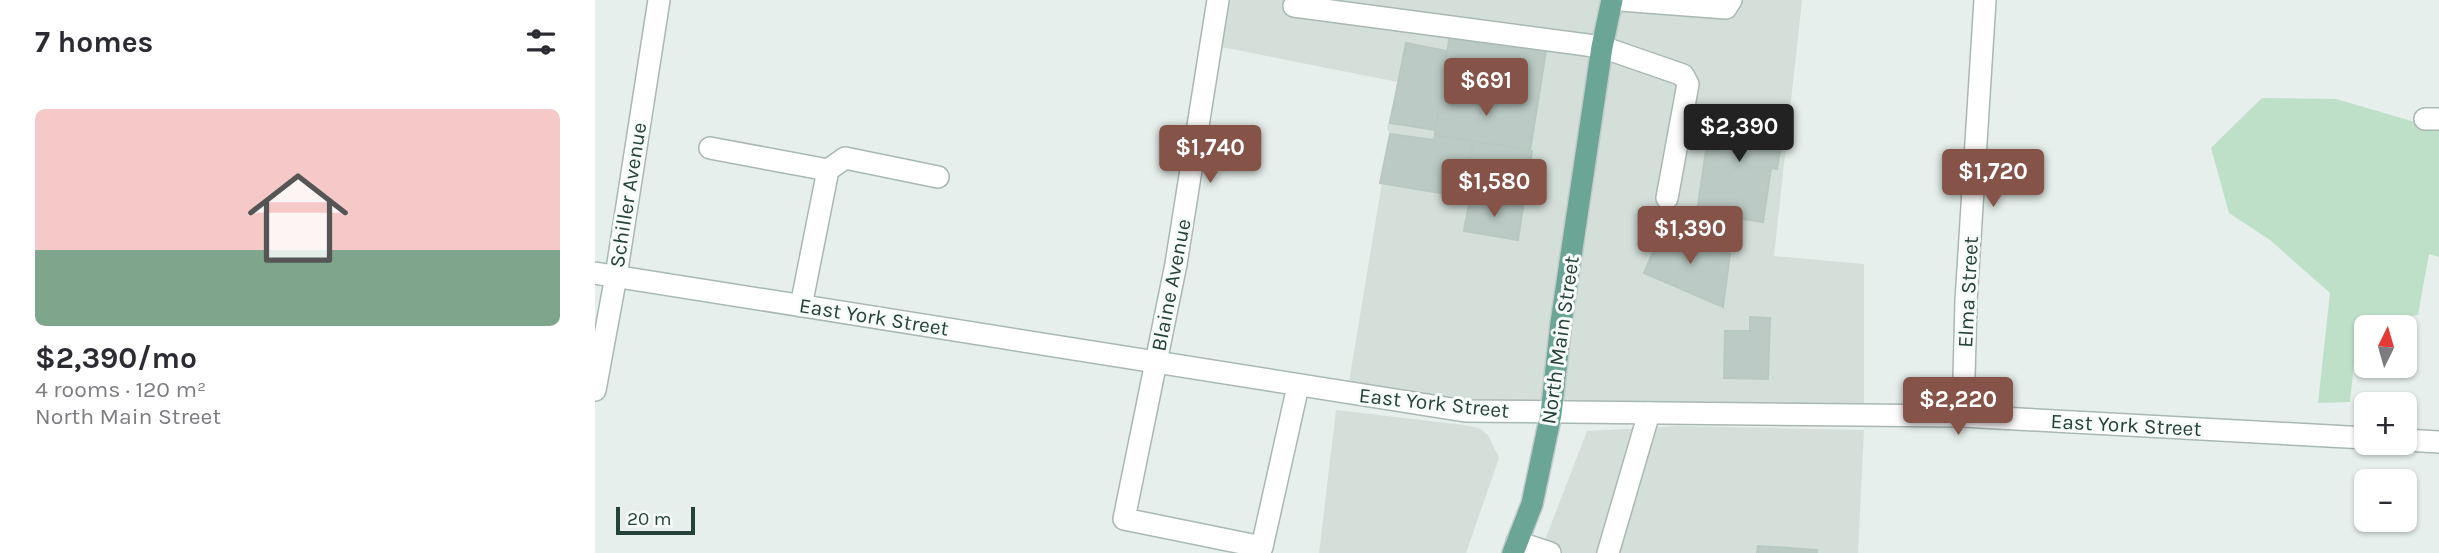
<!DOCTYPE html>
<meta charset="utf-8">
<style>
:root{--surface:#fff;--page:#f7f7f7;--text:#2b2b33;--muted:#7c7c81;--accent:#855347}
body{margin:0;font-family:Karla,sans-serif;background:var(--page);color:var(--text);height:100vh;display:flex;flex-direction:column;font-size:26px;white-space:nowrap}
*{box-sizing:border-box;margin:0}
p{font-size:23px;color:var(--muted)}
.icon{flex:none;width:38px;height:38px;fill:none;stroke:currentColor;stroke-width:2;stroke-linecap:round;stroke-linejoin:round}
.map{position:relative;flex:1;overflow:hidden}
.details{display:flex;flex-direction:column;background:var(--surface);width:595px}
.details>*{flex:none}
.needle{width:46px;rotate:5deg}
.controls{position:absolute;left:1759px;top:315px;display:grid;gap:14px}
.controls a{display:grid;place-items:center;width:63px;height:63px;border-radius:10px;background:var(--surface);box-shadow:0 2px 5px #0004;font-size:35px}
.scale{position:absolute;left:21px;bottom:18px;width:79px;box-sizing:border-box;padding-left:7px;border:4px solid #24423a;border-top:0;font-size:19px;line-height:24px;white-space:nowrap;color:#24423a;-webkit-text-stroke:5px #f7fbf9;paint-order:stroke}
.price{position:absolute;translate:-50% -60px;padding:0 16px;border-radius:7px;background:var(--accent);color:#fff;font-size:23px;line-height:46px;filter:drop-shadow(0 2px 4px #0008)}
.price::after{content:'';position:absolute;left:50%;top:42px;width:21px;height:16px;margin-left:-10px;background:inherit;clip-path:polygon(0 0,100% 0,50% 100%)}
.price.on{background:#222;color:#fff}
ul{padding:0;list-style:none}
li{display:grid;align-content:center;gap:14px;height:371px;padding:0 35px}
li span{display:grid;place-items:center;height:217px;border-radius:10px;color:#555}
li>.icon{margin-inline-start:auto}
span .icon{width:126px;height:126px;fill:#fffc;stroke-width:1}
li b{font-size:30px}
h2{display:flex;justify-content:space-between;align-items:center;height:84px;padding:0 35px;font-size:30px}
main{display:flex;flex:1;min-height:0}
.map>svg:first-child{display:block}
.built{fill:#d4dfda}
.green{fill:#bfe0c8}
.building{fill:#bbcac4;stroke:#b8c9c2;stroke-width:2}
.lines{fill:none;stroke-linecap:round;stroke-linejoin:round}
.minor-casing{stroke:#a8b8b2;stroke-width:24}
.major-casing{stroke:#c2cac8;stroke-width:24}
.minor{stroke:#fff;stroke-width:21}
.major{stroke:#6aa596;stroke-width:21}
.labels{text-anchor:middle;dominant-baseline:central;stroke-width:6;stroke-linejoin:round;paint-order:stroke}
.street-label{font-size:21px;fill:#24423a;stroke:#f7fbf9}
</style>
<main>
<section class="details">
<h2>7 homes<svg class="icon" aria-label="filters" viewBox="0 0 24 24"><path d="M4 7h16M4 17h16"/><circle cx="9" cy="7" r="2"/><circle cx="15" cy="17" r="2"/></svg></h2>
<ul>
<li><span style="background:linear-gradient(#f6c9c9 65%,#7fa58c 0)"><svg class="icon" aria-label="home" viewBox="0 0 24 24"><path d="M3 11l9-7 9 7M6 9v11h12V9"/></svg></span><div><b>$2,390/mo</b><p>4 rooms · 120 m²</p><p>North Main Street</p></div></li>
</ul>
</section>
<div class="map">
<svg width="1844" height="553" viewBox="0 0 1844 553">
<rect width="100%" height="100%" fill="#e6efeb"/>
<!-- built -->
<g class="built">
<path d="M623 0H1207L1179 256 1269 264V416L1054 413 752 394 795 134 792 128 803 82 616 45Z"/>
<path d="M741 410 868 425 884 428 893 435 904 458 871 553H724Z"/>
<path d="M1082 426 1269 430 1263 553H945L992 431Z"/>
</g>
<!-- green -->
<path class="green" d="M1667 98 1741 99 1844 129V257L1834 254 1823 315 1763 325 1755 402 1723 403 1735 293 1675 240 1634 213 1616 148Z"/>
<!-- building -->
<g class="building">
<path d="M855 35 951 50 943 101 847 85Z"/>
<path d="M811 43 852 51 841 130 795 123Z"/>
<path d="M847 85 943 101 935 151 840 135Z"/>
<path d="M1112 109 1168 118 1169 110 1186 113 1181 146H1186L1182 169 1176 168 1168 222 1102 212 1115 123H1110Z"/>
<path d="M795 134 839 140 840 135 878 141 871 183H878L875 198 785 183Z"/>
<path d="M878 141 937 151 928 207 875 198 878 183H871Z"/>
<path d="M875 198 928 207 923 240 869 231Z"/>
<path d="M1069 227 1135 254 1128 307 1049 273Z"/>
<path d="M1155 317 1175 318 1173 379 1129 378 1130 331H1155Z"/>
<path d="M1163 546 1222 550V553H1162Z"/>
</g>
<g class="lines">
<!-- minor casing -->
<g class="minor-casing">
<g id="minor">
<path d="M623 0 581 264 529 519 667 547 703 386"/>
<path d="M1025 0 1131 8 1136 0"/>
<path d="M699 6 1007 47 1088 75 1093 84 1072 198"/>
<path d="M1830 119H1844"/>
<path d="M115 148 233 170"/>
<path d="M0 273 870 411 1368 416 1771 438"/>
<path d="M206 306 233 170 250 158 343 177"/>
<path d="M0 390 21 276 64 0"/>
<path d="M1368 416 1371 301 1390 0"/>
<path d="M1810 440 1844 442"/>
<path d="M922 542 955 553"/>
<path d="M1013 553 1054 413"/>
</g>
</g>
<!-- major casing -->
<g class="major-casing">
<path id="major" d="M918 553 937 504 956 414 966 323 1007 47 1017 0"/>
</g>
<!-- minor -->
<use href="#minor" class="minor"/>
<!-- major -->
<use href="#major" class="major"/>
</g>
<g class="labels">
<!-- street labels -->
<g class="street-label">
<text transform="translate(33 195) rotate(-81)">Schiller Avenue</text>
<text transform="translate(576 285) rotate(-79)">Blaine Avenue</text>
<text transform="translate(1373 292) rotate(-87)">Elma Street</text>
<text transform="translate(279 317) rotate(9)">East York Street</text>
<text transform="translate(965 340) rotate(-82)">North Main Street</text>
<text transform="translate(839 403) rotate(6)">East York Street</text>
<text transform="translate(1531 425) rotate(3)">East York Street</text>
</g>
</g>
</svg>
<div class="controls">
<a><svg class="needle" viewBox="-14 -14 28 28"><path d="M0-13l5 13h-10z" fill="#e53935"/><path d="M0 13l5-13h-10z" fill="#7c7c81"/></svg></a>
<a>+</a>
<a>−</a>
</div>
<div class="scale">20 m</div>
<b class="price" style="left:891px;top:118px">$691</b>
<b class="price on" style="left:1144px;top:164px">$2,390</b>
<b class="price" style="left:615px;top:185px">$1,740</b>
<b class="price" style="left:1398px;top:209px">$1,720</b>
<b class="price" style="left:899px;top:219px">$1,580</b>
<b class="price" style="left:1095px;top:266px">$1,390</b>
<b class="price" style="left:1363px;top:437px">$2,220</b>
</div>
</main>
